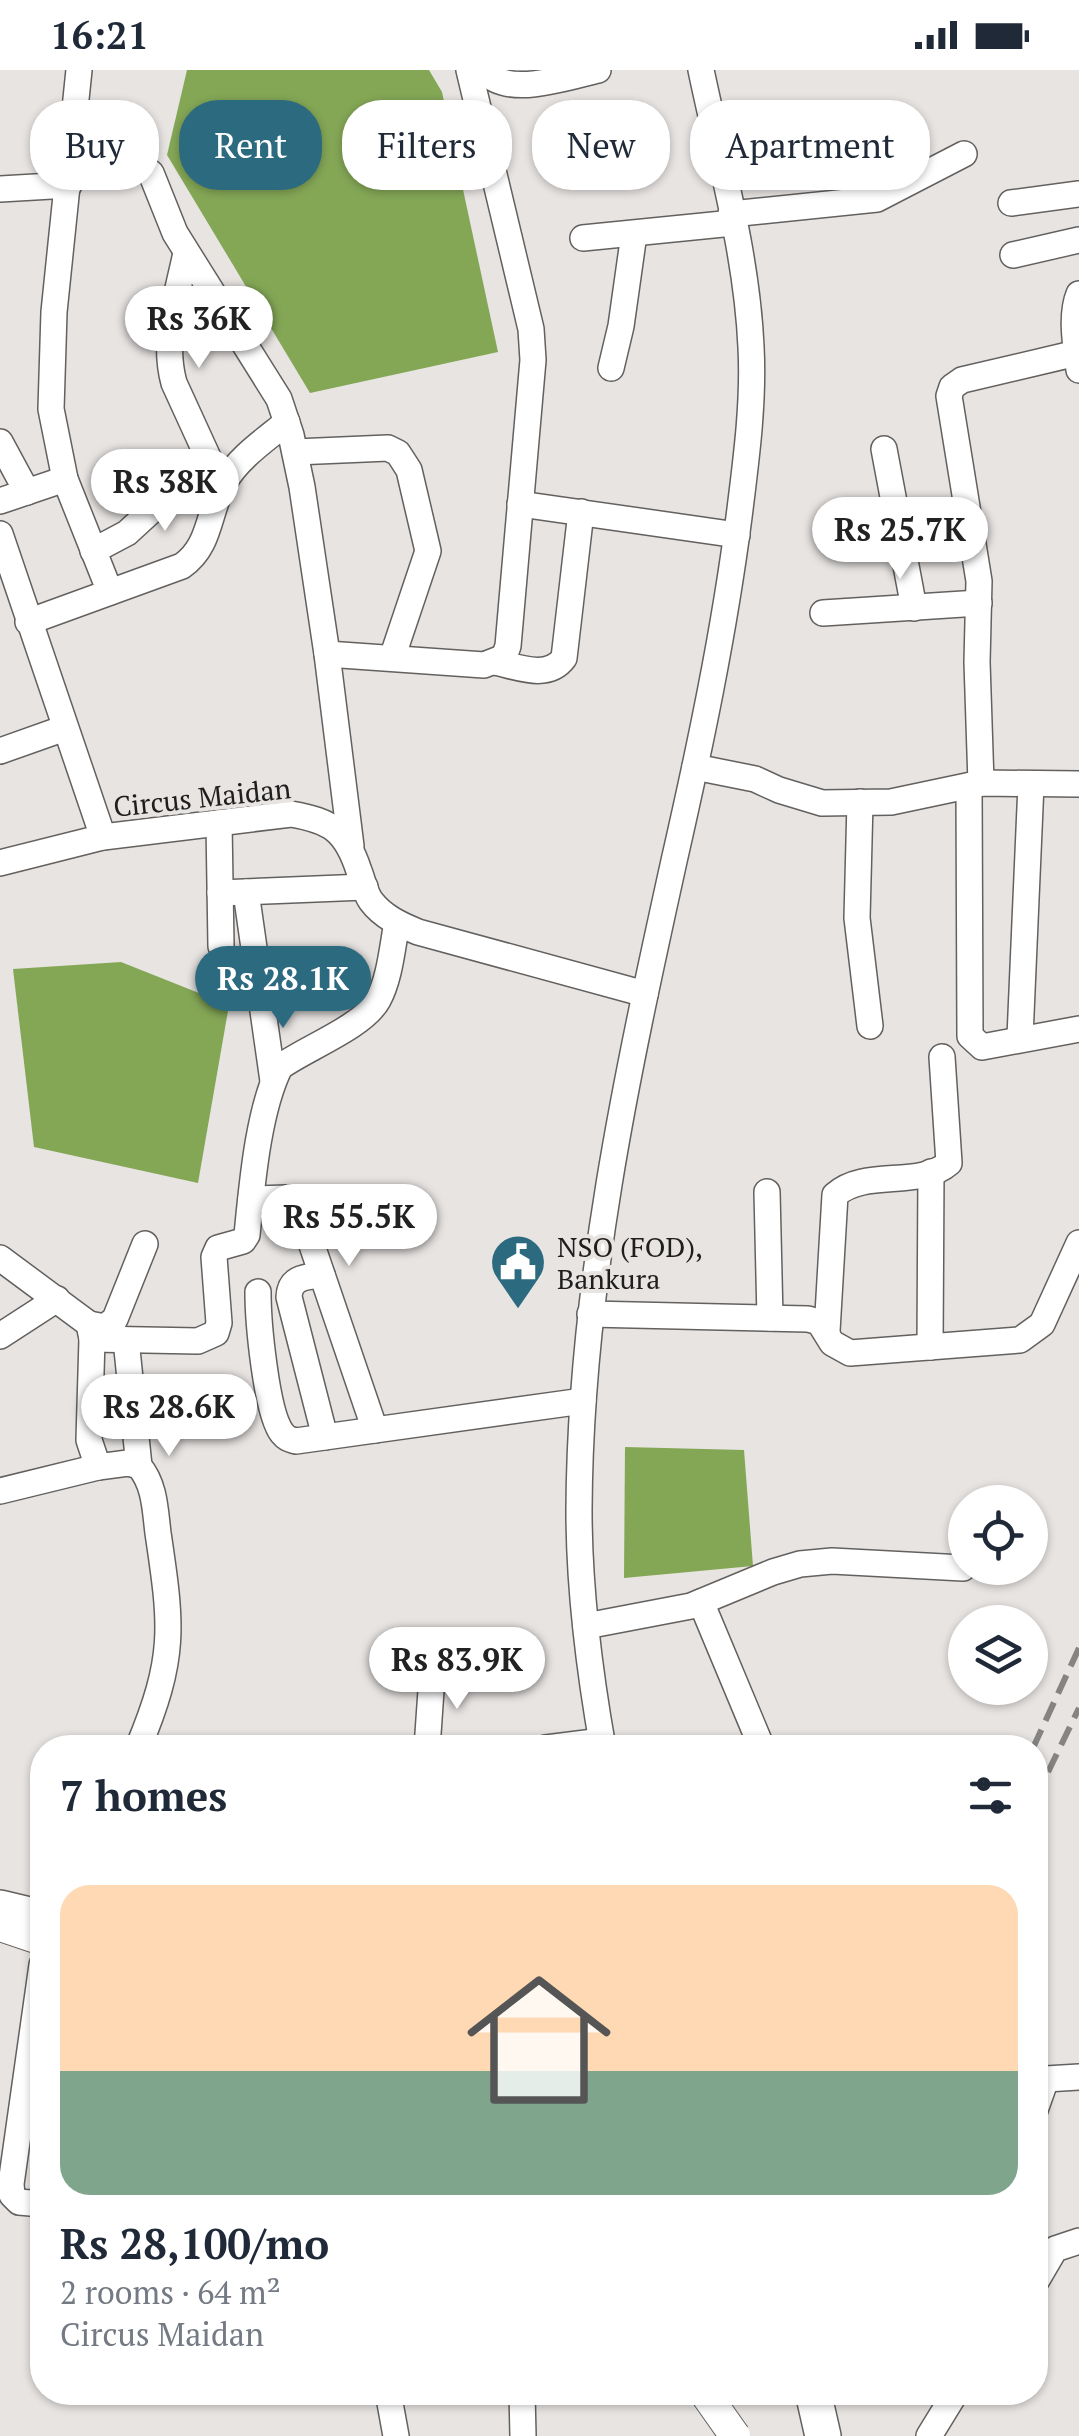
<!DOCTYPE html>
<meta charset="utf-8">
<style>
:root{--surface:#fff;--page:#f6f6f7;--text:#1f2937;--muted:#747a83;--accent:#2c6a80}
body{margin:0;font-family:"PT Serif",serif;background:var(--page);color:var(--text);height:100vh;display:flex;flex-direction:column;font-size:38px;white-space:nowrap}
*{box-sizing:border-box;margin:0}
p{font-size:32px;color:var(--muted)}
.icon{flex:none;width:55px;height:55px;fill:none;stroke:currentColor;stroke-width:2;stroke-linecap:round;stroke-linejoin:round}
.map{position:relative;flex:1;overflow:hidden}
.side{position:absolute;left:30px;top:1665px;width:1018px;height:670px;display:flex;flex-direction:column;background:var(--surface);border-radius:40px;box-shadow:0 2px 8px #0004}
.side>*{flex:none}
.top-card{position:absolute;left:30px;top:30px;width:1020px;height:90px;display:flex;gap:20px}
.tools{position:absolute;left:948px;top:1415px;display:grid;gap:20px}
.tools a{display:grid;place-items:center;width:100px;height:100px;border-radius:50%;background:var(--surface);box-shadow:0 2px 8px #0004;font-size:50px}
.price{position:absolute;translate:-50% -85px;padding:0 22px;border-radius:35px;background:#fff;color:#222;font-size:32px;line-height:65px;filter:drop-shadow(0 2px 5px #0008)}
.price::after{content:'';position:absolute;left:50%;top:60px;width:30px;height:22px;margin-left:-15px;background:inherit;clip-path:polygon(0 0,100% 0,50% 100%)}
.price.current{background:var(--accent);color:#fff}
ul{padding:0;list-style:none}
li{display:grid;align-content:center;gap:20px;height:530px;padding:0 30px}
li span{display:grid;place-items:center;height:310px;border-radius:30px;color:#555}
li>.icon{margin-inline-start:auto}
span .icon{width:180px;height:180px;fill:#fffc;stroke-width:1}
li b{font-size:42px}
h2{display:flex;justify-content:space-between;align-items:center;height:120px;padding:0 30px;font-size:42px}
.chip{padding:0 35px;border-radius:40px;background:var(--surface);box-shadow:0 2px 8px #0004;font-size:35px;line-height:90px}
.chip.current{background:var(--accent);color:#fff}
.status{display:flex;justify-content:space-between;align-items:center;height:70px;padding:0 50px;background:var(--surface);direction:ltr}
.status svg{height:28px;fill:currentColor}
.map>svg:first-child{display:block}
.water{fill:#84a756}
.lines{fill:none;stroke-linecap:round;stroke-linejoin:round}
.minor-casing{stroke:#63615f;stroke-width:28}
.major-casing{stroke:#63615f;stroke-width:32}
.highway-casing{stroke:#63615f;stroke-width:38}
.minor{stroke:#fff;stroke-width:25}
.major{stroke:#fff;stroke-width:30}
.highway{stroke:#fff;stroke-width:35}
.rail{stroke:#868483;stroke-width:6;stroke-dasharray:20 10;stroke-linecap:butt}
.major-bridge-casing{stroke:#63615f;stroke-width:32;stroke-linecap:butt}
.major-bridge{stroke:#fff;stroke-width:30}
.labels{text-anchor:middle;dominant-baseline:central;stroke-width:8;stroke-linejoin:round;paint-order:stroke}
.street-label{font-size:28px;fill:#1f1e1e;stroke:#e7e4e2}
.poi-label{font-size:28px;fill:#1f1e1e;stroke:#e7e4e2;text-anchor:start}
</style>
<div class="status"><b>16:21</b><svg viewBox="0 0 49 12"><path d="M0 12V9h3v3zM5 12V6h3v6zM10 12V3h3v9zM15 12V0h3v12zM26 1h20v11H26zM47 4h2v5h-2z"/></svg></div>
<div class="map">
<svg width="1079" height="2366" viewBox="0 0 1079 2366">
<rect width="100%" height="100%" fill="#e7e4e2"/>
<!-- water -->
<g class="water">
<path d="M187 0H429L442 22 498 282 310 323 167 85Z"/>
<path d="M121 892 229 935 198 1113 34 1077 13 899Z"/>
<path d="M625 1377 744 1380 753 1496 624 1508Z"/>
</g>
<g class="lines">
<!-- minor casing -->
<g class="minor-casing">
<g id="minor">
<path d="M79 0 54 242 51 339 65 409 110 522"/>
<path d="M484 0C506 29 567 7 598 0"/>
<path d="M73 80 129 88 151 103 175 163 279 329 291 365 302 417 327 584 351 776"/>
<path d="M0 119 69 115"/>
<path d="M1011 133 1079 124"/>
<path d="M731 144 877 129 964 84"/>
<path d="M583 168 733 153"/>
<path d="M186 183C177 226 162 270 174 313L222 418"/>
<path d="M1013 185 1079 170"/>
<path d="M1079 224C1070 246 1076 277 1079 300"/>
<path d="M611 298 621 256 634 164"/>
<path d="M0 372 27 422"/>
<path d="M884 379 914 538"/>
<path d="M295 382 388 378 398 383 409 400 428 481 392 588"/>
<path d="M0 431 65 409"/>
<path d="M520 434 737 465"/>
<path d="M0 464 103 767"/>
<path d="M93 481 127 463 176 418 213 398"/>
<path d="M823 543 979 533"/>
<path d="M28 552 182 496C211 476 208 442 224 413 238 388 265 370 287 352"/>
<path d="M327 584 484 595 504 587 508 576 533 290 531 259 469 0"/>
<path d="M495 592C518 597 548 610 564 588L581 442"/>
<path d="M0 681 65 658"/>
<path d="M695 697 755 709 779 720 822 733 891 732 981 713 1079 714"/>
<path d="M981 713 977 592 979 511 949 326 952 317 962 310 1077 283"/>
<path d="M969 716 970 966 982 977 1079 959"/>
<path d="M860 732 857 848 870 956"/>
<path d="M219 753 221 876"/>
<path d="M0 793 103 767 291 744C332 751 346 761 359 801 363 811 365 823 371 831 383 847 401 855 418 862L645 924"/>
<path d="M246 822 273 1011"/>
<path d="M220 823 365 817"/>
<path d="M1020 967 1031 714"/>
<path d="M767 1122 770 1248"/>
<path d="M251 1129 287 1128 301 1143 375 1360"/>
<path d="M0 1188 89 1254 92 1269 89 1370 98 1397 128 1393 139 1396C155 1415 155 1439 158 1463 172 1557 176 1587 138 1678"/>
<path d="M322 1205C305 1207 290 1207 289 1227L325 1367"/>
<path d="M258 1222C258 1251 266 1342 282 1363 287 1369 289 1369 296 1371L583 1331"/>
<path d="M590 1244 808 1249 819 1252 832 1273 850 1283 1020 1270 1042 1254 1079 1173"/>
<path d="M89 1254 105 1257 115 1249 145 1174"/>
<path d="M827 1261 835 1125C865 1098 919 1119 949 1093L942 987"/>
<path d="M0 1266 57 1229"/>
<path d="M92 1269 198 1271 216 1263 219 1253 214 1187 218 1178 243 1171 247 1165C252 1115 258 1041 280 997 306 978 363 957 378 930 390 908 392 878 397 853"/>
<path d="M126 1270 139 1396"/>
<path d="M930 1277 931 1102"/>
<path d="M0 1421 98 1397"/>
<path d="M701 1532 762 1678"/>
<path d="M586 1556 691 1536 773 1502 800 1494 832 1491 963 1498"/>
<path d="M427 1678 432 1606"/>
<path d="M546 1678 602 1671"/>
<path d="M603 1678C589 1599 579 1519 579 1440 580 1220 627 1004 674 791 700 677 724 563 739 447 746 391 754 333 751 277 747 184 720 91 701 0"/>
<path d="M42 1895 11 2114 12 2125 19 2132 42 2134"/>
<path d="M1035 2040 1046 2009 1079 2007"/>
<path d="M1035 2213 1055 2179 1079 2171"/>
<path d="M388 2322 396 2366"/>
<path d="M522 2322 523 2366"/>
<path d="M929 2366 956 2322"/>
</g>
</g>
<!-- major casing -->
<g class="major-casing">
<path id="major" d="M0 1856 42 1870"/>
</g>
<!-- highway casing -->
<g class="highway-casing">
<g id="highway">
<path d="M0 1838 42 1848"/>
<path d="M813 2322 823 2366"/>
</g>
</g>
<!-- minor -->
<use href="#minor" class="minor"/>
<!-- major -->
<use href="#major" class="major"/>
<!-- highway -->
<use href="#highway" class="highway"/>
<!-- rail -->
<g class="rail">
<path d="M1033 1678 1079 1578"/>
<path d="M1035 1729 1079 1638"/>
<path d="M717 2366 733 2322"/>
</g>
<!-- major-bridge casing -->
<g class="major-bridge-casing">
<path id="major-bridge" d="M704 2322 735 2366"/>
</g>
<!-- major-bridge -->
<use href="#major-bridge" class="major-bridge"/>
</g>
<!-- icons -->
<defs>
<g id="civic-pin" transform="scale(2.875)"><path d="M0 17L-7.5 6A9.5 9.5 0 1 1 7.5 6Z" fill="#2c6a80" stroke="#e7e4e2"/><path d="M-.6-6.5H3V-4.5H.6V-3L4-1V1h2V6H-6V1h2V-1L-.6-3ZM-1.2 2.5V6h2.4V2.5Z" fill="#fff"/></g>
</defs>
<g fill-rule="evenodd">
<use href="#civic-pin" x="518" y="1192"/>
</g>
<g class="labels">
<!-- street labels -->
<g class="street-label">
<text transform="translate(202 727) rotate(-6)">Circus Maidan</text>
</g>
<!-- poi labels -->
<g class="poi-label">
<text x="557" y="1176">NSO (FOD),<tspan x="557" dy="32">Bankura</tspan></text>
</g>
</g>
</svg>
<div class="tools">
<a><svg class="icon" aria-label="locate" viewBox="0 0 24 24"><circle cx="12" cy="12" r="6"/><path d="M12 2v4M12 18v4M2 12h4M18 12h4"/></svg></a>
<a><svg class="icon" aria-label="layers" viewBox="0 0 24 24"><path d="M12 4l9 5-9 5-9-5zM3 14l9 5 9-5"/></svg></a>
</div>
<b class="price" style="left:199px;top:301px">Rs 36K</b>
<b class="price" style="left:165px;top:464px">Rs 38K</b>
<b class="price" style="left:900px;top:512px">Rs 25.7K</b>
<b class="price current" style="left:283px;top:961px">Rs 28.1K</b>
<b class="price" style="left:349px;top:1199px">Rs 55.5K</b>
<b class="price" style="left:169px;top:1389px">Rs 28.6K</b>
<b class="price" style="left:457px;top:1642px">Rs 83.9K</b>
<div class="top-card">
<a class="chip">Buy</a>
<a class="chip current">Rent</a>
<a class="chip">Filters</a>
<a class="chip">New</a>
<a class="chip">Apartment</a>
</div>
<section class="side">
<h2>7 homes<svg class="icon" aria-label="filters" viewBox="0 0 24 24"><path d="M4 7h16M4 17h16"/><circle cx="9" cy="7" r="2"/><circle cx="15" cy="17" r="2"/></svg></h2>
<ul>
<li><span style="background:linear-gradient(#ffd9b3 60%,#7fa58c 0)"><svg class="icon" aria-label="home" viewBox="0 0 24 24"><path d="M3 11l9-7 9 7M6 9v11h12V9"/></svg></span><div><b>Rs 28,100/mo</b><p>2 rooms · 64 m²</p><p>Circus Maidan</p></div></li>
</ul>
</section>
</div>
